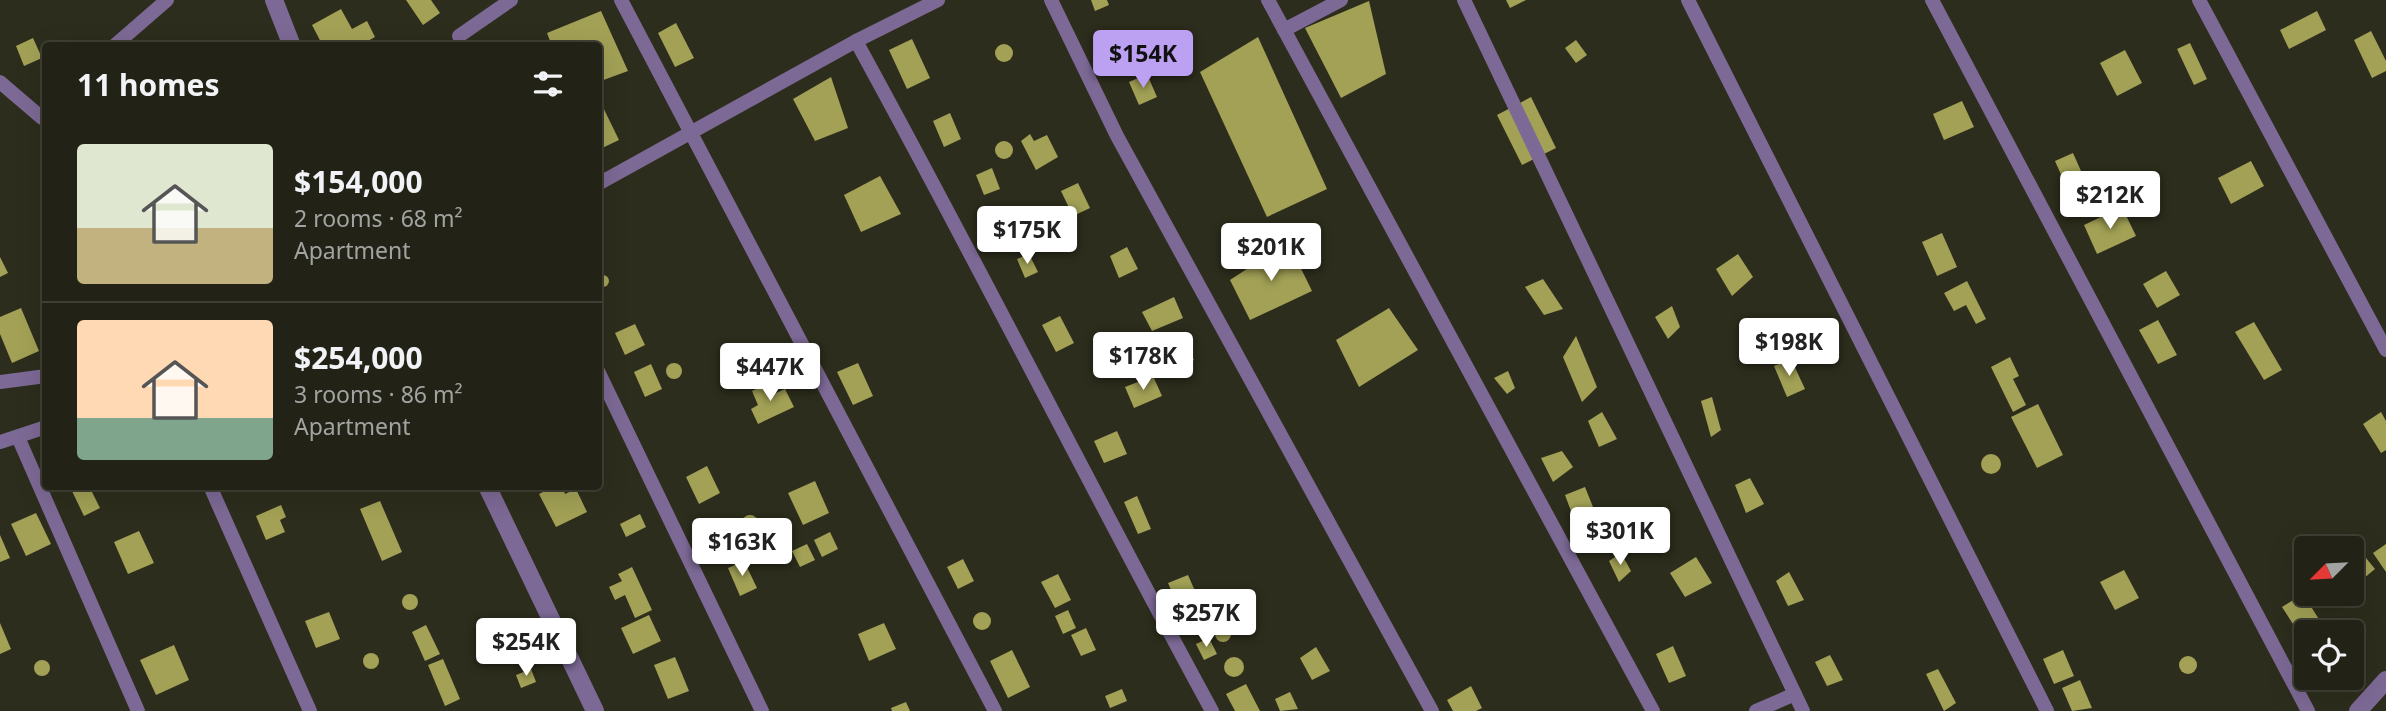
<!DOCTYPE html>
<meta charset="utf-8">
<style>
:root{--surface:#222216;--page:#2e2f23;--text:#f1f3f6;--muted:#a2a4a1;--line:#3f3f35;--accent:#bca0f2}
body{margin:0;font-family:"Noto Sans",sans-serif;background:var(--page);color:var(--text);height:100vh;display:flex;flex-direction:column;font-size:26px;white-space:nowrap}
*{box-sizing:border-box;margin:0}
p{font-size:23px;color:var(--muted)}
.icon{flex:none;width:38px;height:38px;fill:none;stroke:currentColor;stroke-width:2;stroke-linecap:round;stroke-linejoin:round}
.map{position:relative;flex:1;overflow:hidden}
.panel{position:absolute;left:42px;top:42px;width:560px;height:448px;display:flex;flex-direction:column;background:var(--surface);border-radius:7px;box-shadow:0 7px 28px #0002,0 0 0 2px var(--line)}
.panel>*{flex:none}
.needle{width:46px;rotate:246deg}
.controls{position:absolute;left:2294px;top:536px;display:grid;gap:14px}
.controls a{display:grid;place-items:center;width:70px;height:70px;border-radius:7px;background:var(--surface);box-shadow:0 7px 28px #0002,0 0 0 2px var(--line);font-size:35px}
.price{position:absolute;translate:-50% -60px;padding:0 16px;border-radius:7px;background:#fff;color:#222;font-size:23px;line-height:46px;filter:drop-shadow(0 2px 4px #0008)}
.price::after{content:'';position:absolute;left:50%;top:42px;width:21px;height:16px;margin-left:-10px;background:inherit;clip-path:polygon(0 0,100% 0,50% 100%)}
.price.current{background:var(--accent);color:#111}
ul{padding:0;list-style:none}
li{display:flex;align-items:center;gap:21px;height:175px;padding:0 35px}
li+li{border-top:2px solid var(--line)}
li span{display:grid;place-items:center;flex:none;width:196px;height:140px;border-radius:7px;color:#555}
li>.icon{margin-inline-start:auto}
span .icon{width:84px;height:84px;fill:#fffc;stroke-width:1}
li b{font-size:30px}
h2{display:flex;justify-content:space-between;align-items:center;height:84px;padding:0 35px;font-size:30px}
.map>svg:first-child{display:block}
.building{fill:#a2a156}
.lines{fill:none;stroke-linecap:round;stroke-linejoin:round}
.minor{stroke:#7c6995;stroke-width:14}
.tertiary{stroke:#7c6995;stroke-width:18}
</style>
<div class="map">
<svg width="2386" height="711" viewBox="0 0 2386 711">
<rect width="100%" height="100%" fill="#2d2d1d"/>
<!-- building -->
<g class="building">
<path d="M406 0H431L440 13 423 25Z"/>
<path d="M1091 0H1107L1109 5 1095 11Z"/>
<path d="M1506 0H1526L1510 8Z"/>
<path d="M1369 1 1386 74 1341 98 1305 28Z"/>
<path d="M341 9 352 29 367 21 375 37 359 46H323L312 25Z"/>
<path d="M601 11 628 71 598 82V46H552L547 33Z"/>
<path d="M2317 11 2326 30 2289 49 2280 30Z"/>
<path d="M676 23 694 58 675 67 658 33Z"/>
<path d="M2371 31 2386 61V71L2372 78 2354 40Z"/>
<path d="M1258 37 1327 189 1267 217 1200 72Z"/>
<path d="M33 38 42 58 24 66 16 46Z"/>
<path d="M912 39 930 78 907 89 889 50Z"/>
<path d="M1576 40 1587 55 1576 63 1565 48Z"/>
<path d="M2190 43 2207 79 2194 85 2177 49Z"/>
<circle cx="1004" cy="53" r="9"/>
<path d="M2125 50 2142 83 2117 96 2100 63Z"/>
<path d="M1147 74 1157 97 1139 105 1129 82Z"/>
<path d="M831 77 848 128 815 141 793 99Z"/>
<path d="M598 97 619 140 598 150Z"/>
<path d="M1531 97 1556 148 1522 165 1497 115Z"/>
<path d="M1962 101 1974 127 1944 140 1933 114Z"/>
<path d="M950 113 961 139 944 147 933 121Z"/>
<path d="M1030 134 1034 141 1047 135 1058 157 1036 170 1021 141Z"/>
<circle cx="1004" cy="150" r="9"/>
<path d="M2073 153 2089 189 2071 197 2055 161Z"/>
<path d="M2251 161 2264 186 2231 204 2218 178Z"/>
<path d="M992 168 1000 189 984 195 976 175Z"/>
<path d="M880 176 901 214 861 232 844 195Z"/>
<path d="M1078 183 1090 208 1073 216 1061 191Z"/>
<path d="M2122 207 2136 236 2097 254 2084 225Z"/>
<path d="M1942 233 1957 267 1937 276 1922 242Z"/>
<path d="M1288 242 1312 291 1250 320 1230 280Z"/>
<path d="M1127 247 1138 269 1119 278 1110 256Z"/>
<path d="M1029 254 1038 272 1025 278 1017 259Z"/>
<path d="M1738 254 1753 277 1732 296 1716 269Z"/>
<path d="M0 257 8 273 0 277Z"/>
<path d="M2166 271 2180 295 2157 308 2143 284Z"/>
<circle cx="603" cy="281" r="6"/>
<path d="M1543 279 1563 309 1544 315 1525 287Z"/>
<path d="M1967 281 1986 319 1976 324 1966 305 1954 311 1944 293Z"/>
<path d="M1174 297 1183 318 1152 331 1142 312Z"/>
<path d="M1672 306 1680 327 1668 339 1655 317Z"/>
<path d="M21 308 39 351 12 363 0 334V317Z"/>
<path d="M1389 308 1418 350 1359 387 1336 340Z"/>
<path d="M1060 316 1074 343 1056 352 1042 325Z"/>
<path d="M2158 320 2177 355 2158 364 2139 330Z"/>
<path d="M2254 322 2282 370 2264 380 2235 332Z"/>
<path d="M635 324 645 345 625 355 615 333Z"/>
<path d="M1576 336 1597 387 1582 402 1563 357Z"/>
<path d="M1768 340 1774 355 1767 362 1760 344Z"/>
<path d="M742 344 758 377 735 388 725 366 734 361 729 350Z"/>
<path d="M790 345 797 361 772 372 765 356Z"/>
<path d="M1187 345 1194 360 1163 374 1156 360Z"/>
<path d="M2010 357 2019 376 2013 379 2026 405 2013 412 1991 367Z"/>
<path d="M1791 359 1805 389 1787 397 1774 366Z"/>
<path d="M858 363 873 396 853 405 837 372Z"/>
<circle cx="674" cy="371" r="8"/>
<path d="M651 364 662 389 645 397 634 372Z"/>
<path d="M1508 371 1515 388 1507 394 1494 378Z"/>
<path d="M1153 376 1162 396 1134 408 1125 387Z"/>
<path d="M771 382 776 393 785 389 794 407 758 424 751 409 758 405 752 391Z"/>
<path d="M1712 397 1721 430 1711 437 1701 401Z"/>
<path d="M2038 404 2063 455 2037 468 2011 417Z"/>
<path d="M1602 412 1617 439 1599 447 1588 421Z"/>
<path d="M2381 412 2386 421V450L2381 453 2363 424Z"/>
<path d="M1117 431 1127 454 1104 463 1094 441Z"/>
<path d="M1562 451 1573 467 1553 482 1541 458Z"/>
<circle cx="1991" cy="464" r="10"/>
<path d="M707 466 720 493 699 504 686 477Z"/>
<path d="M1750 478 1764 504 1746 513 1735 485Z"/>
<path d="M815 481 829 513 803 525 788 493Z"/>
<path d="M76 486H89L100 508 84 516 71 489Z"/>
<path d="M555 486H562L565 494 576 489 587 512 556 527 539 494Z"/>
<path d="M1585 487 1593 507 1574 519 1565 495Z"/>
<path d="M1137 496 1151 529 1138 534 1124 502Z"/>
<path d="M380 501 402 552 382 561 360 509Z"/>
<path d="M281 505 286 517 280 520 285 532 266 540 256 516Z"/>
<path d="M36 513 51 544 26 556 11 524Z"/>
<path d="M640 514 646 527 626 537 620 524Z"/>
<circle cx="750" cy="523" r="8"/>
<path d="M139 531 154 563 128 574 114 542Z"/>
<path d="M830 532 838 549 822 557 814 540Z"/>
<path d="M0 535 10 558 0 562Z"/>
<path d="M737 540 744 554 728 561 721 547Z"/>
<path d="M807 544 815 560 800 567 792 551Z"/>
<path d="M2386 544V572L2373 553Z"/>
<path d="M2357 547 2375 569 2352 588V551Z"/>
<path d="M1621 553 1631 571 1619 582 1609 561Z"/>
<path d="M1696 557 1712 583 1685 597 1670 573Z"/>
<path d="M963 559 974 581 958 589 947 567Z"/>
<path d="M744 561 757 588 740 596 728 568Z"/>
<path d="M632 567 652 610 635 618 625 595 615 600 609 587 622 581 618 574Z"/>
<path d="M2124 570 2139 598 2115 610 2100 582Z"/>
<path d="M1789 572 1804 600 1788 606 1776 581Z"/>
<path d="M1058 574 1071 600 1055 608 1041 582Z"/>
<path d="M1188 575 1199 600 1179 608 1168 583Z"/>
<path d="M2303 594 2327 632H2306V644L2282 607Z"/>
<circle cx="410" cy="602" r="8"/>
<path d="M1068 610 1076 628 1063 634 1055 616Z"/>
<path d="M329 612 340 639 316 648 305 621Z"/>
<circle cx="982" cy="621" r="9"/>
<path d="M649 615 661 641 633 654 621 628Z"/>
<path d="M0 623 11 649 0 654Z"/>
<path d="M884 623 896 649 869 661 858 634Z"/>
<path d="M426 625 440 654 425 661 412 632Z"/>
<circle cx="1223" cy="634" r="8"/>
<path d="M1086 628 1096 650 1081 656 1071 635Z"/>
<path d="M495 634 499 643 493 645 497 654 491 656 488 648 484 650 480 640Z"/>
<path d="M1209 638 1217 654 1204 660 1196 644Z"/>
<path d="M174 645 189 680 156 695 140 660Z"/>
<path d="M1673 646 1686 676 1669 683 1656 654Z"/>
<path d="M1316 647 1330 671 1312 680 1300 658Z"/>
<path d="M1012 650 1030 687 1008 698 990 661Z"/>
<path d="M2063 650 2074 676 2054 684 2043 659Z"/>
<circle cx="371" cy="661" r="8"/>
<path d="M1830 655 1843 680 1827 686 1815 662Z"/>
<circle cx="2188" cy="665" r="9"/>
<circle cx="1234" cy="667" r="10"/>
<path d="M675 657 689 691 668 699 654 665Z"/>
<path d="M443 659 460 699 445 706 428 665Z"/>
<circle cx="42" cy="668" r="8"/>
<path d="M531 669 536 682 521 688 516 675Z"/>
<path d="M1938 669 1956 703 1944 711 1926 674Z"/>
<path d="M2080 680 2092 708 2072 711 2062 688Z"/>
<path d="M1246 684 1260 711H1235L1226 694Z"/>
<path d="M1471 686 1482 708 1476 711H1453L1447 700Z"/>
<path d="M1122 689 1127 701 1110 708 1105 696Z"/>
<path d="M1290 692 1298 709 1280 711 1275 699Z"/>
<path d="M906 702 910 711H892L891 708Z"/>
</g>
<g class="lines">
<!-- minor -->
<g class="minor">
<path d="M621 0 995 711"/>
<path d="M1051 0 1117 136 1432 711"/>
<path d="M1268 0 1653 711"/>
<path d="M1464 0 1803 711"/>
<path d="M1688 0 2047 711"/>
<path d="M1932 0 2308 711"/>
<path d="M2199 0 2386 350"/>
<path d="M1284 30 1341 0"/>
<path d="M459 36 511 0"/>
<path d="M856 41C978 263 1091 489 1212 711"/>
<path d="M114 46 167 0"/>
<path d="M0 82 42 118 46 114"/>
<path d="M598 184 856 41 938 0"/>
<path d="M598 371 762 711"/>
<path d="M0 382 46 376"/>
<path d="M18 437 138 711"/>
<path d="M0 442 46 427"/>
<path d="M210 486 310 711"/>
<path d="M1756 711 1795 694"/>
</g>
<!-- tertiary -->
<g class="tertiary">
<path d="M274 0 292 46"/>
<path d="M487 486 595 711"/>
<path d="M2358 711 2386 680"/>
</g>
</g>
</svg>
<div class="controls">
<a><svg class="needle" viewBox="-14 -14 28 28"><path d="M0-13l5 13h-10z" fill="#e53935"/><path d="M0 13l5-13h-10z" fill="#a2a4a1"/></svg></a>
<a><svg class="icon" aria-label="locate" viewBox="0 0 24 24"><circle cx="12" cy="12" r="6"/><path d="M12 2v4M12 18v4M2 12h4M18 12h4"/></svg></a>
</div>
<b class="price current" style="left:1143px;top:90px">$154K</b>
<b class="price" style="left:2110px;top:231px">$212K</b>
<b class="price" style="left:1027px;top:266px">$175K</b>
<b class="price" style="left:1271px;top:283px">$201K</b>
<b class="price" style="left:1789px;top:378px">$198K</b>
<b class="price" style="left:1143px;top:392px">$178K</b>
<b class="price" style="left:770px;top:403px">$447K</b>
<b class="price" style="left:1620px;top:567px">$301K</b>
<b class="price" style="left:742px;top:578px">$163K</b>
<b class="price" style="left:1206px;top:649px">$257K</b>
<b class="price" style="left:526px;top:678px">$254K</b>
<section class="panel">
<h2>11 homes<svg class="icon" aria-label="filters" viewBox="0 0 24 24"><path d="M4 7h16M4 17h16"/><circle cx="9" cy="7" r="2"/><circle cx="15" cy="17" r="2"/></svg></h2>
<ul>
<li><span style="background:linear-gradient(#dfe7d0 60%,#c2b280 0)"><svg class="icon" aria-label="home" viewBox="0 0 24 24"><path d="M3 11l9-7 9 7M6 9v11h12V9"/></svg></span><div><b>$154,000</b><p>2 rooms · 68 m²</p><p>Apartment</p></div></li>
<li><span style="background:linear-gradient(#ffd9b3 70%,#7fa58c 0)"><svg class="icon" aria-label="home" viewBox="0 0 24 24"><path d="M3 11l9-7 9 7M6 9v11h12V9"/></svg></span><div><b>$254,000</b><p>3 rooms · 86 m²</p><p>Apartment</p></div></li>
</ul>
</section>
</div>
